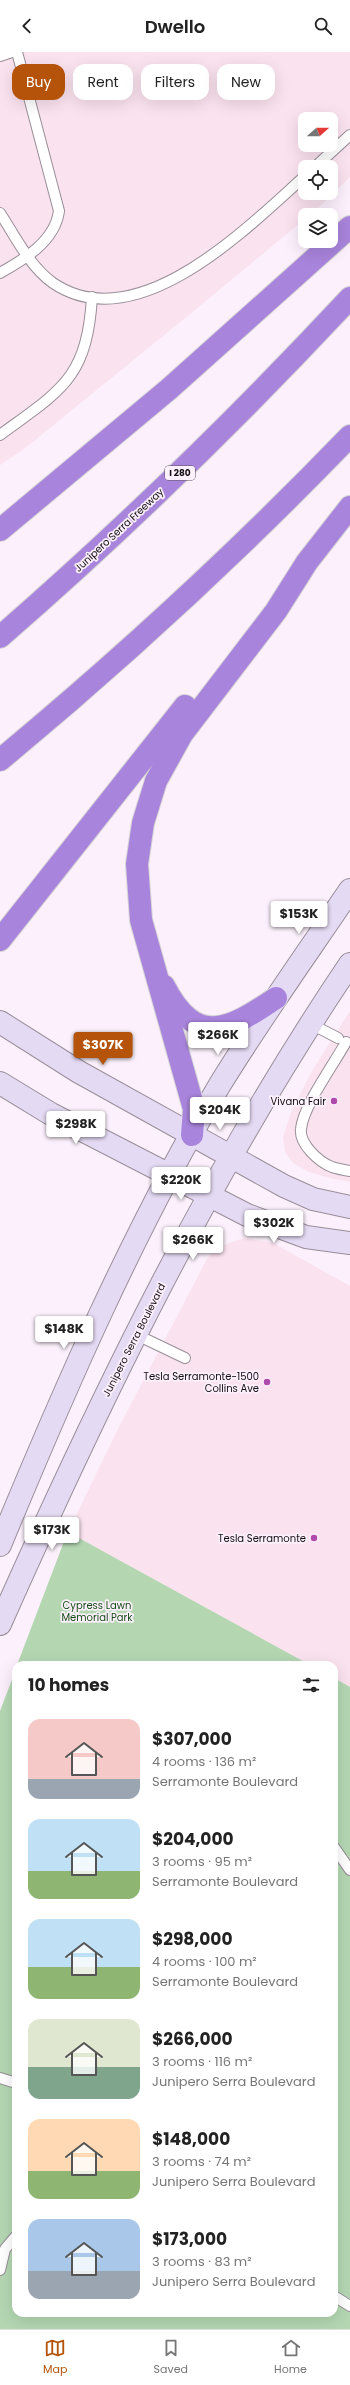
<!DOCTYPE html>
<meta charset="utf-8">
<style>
:root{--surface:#fff;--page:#f2f2f2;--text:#222;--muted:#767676;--line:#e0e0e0;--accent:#b45309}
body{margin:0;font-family:Poppins,sans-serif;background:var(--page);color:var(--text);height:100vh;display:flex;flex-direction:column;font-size:15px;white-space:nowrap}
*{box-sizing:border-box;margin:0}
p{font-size:13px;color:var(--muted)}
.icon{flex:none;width:22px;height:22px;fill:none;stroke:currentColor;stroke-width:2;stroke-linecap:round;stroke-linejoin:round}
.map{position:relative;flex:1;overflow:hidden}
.side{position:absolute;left:12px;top:1609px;width:326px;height:656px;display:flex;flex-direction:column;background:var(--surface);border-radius:12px;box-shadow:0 4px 16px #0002}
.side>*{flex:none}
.guide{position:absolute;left:12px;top:12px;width:326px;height:36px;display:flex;gap:8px}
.needle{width:26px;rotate:69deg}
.fabs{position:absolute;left:298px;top:60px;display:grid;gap:8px}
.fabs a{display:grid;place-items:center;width:40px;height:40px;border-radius:8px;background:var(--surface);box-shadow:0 4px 16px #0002;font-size:20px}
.price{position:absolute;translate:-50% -34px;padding:0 9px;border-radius:4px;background:#fff;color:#222;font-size:13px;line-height:26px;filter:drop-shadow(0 1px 2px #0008)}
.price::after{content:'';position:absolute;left:50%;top:24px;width:12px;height:9px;margin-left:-6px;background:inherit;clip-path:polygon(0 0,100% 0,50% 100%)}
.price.current{background:var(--accent);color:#fff}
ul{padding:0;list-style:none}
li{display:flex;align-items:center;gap:12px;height:100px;padding:0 16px}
li span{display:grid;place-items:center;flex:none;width:112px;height:80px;border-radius:12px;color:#555}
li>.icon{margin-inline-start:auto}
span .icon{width:48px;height:48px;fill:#fffc;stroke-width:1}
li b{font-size:17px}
h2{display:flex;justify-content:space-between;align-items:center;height:48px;padding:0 16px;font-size:17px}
.chip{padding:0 14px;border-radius:12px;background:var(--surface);box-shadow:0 4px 16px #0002;font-size:14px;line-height:36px}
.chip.current{background:var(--accent);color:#fff}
header{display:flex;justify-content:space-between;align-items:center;height:52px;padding:0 16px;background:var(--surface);font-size:18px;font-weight:600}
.tabs{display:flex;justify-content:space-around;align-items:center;height:56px;border-top:1px solid var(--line);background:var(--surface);font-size:11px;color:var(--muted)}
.tabs a{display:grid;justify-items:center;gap:2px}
.tabs .current{color:var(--accent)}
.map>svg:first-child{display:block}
.commercial{fill:#fae2ee;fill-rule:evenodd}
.green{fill:#b4d7b2}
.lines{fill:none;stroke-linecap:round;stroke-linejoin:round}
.lane-casing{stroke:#988e98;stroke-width:12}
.secondary-casing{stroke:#988e98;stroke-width:24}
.highway-casing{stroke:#d5d4d5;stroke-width:24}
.lane{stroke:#fff;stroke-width:10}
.secondary{stroke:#e5daf4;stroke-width:22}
.highway{stroke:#a984dc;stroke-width:22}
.poi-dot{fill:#b049ac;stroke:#fbf0fb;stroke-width:1.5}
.labels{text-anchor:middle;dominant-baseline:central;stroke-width:3.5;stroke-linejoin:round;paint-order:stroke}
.shield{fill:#fbf0fb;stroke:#595259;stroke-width:1}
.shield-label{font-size:9px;font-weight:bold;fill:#130f13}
.street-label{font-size:10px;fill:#130f13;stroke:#fbf0fb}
.poi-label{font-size:10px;fill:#130f13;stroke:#fbf0fb;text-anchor:end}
.park-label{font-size:10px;fill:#174c18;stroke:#fbf0fb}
</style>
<header><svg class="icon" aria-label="back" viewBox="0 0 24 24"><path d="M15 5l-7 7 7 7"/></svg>Dwello<svg class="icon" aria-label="search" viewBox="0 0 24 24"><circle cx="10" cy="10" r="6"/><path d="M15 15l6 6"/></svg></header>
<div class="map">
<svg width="350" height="2277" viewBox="0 0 350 2277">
<rect width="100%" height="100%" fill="#fbf0fb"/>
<!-- commercial -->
<g class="commercial">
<path d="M0 0H350V125L313 161 305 163V167L195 258 24 397 0 413ZM305 67H331V93H305ZM305 115H331V141H305Z"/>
<path d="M350 959V1130L334 1127 309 1120 293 1111 285 1100 283 1085 291 1060 312 1019Z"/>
<path d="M244 1186 273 1191 350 1234V1635L334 1626V1613H310L68 1480 118 1377 207 1207 218 1195Z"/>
</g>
<!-- green -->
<g class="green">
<path d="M68 1479V1480L310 1613H17Z"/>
<path d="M16 1617V2261H334V1626L350 1635V2277H0V1659Z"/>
</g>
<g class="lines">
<!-- lane casing -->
<g class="lane-casing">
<g id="lane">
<path d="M0 4 12 0"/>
<path d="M315 115 350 83"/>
<path d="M0 161C15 184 30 215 53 231 137 288 247 176 305 124"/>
<path d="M0 221C25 207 55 189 59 159L17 0"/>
<path d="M0 383C61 338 87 327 92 245"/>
<path d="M311 972 338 986"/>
<path d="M346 990C334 1012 303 1054 301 1077 299 1092 319 1110 332 1115 338 1117 344 1118 350 1119"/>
<path d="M137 1283 185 1306"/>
<path d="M334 1795 350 1818"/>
<path d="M0 2026 16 2031"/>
<path d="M0 2218 5 2197 16 2184"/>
<path d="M334 2244 350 2254"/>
</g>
</g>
<!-- secondary casing -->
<g class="secondary-casing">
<g id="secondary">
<path d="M0 970 79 1020 284 1134 313 1147 350 1155"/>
<path d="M0 1031 51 1062 247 1163 306 1185 350 1191"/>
<path d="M0 1493C65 1336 132 1181 219 1034 260 967 306 903 350 838"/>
<path d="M0 1572C101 1345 210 1119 350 912"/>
</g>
</g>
<!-- highway casing -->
<g class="highway-casing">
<g id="highway">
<path d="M0 478 169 337 350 175"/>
<path d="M0 585C123 478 239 365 350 246"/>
<path d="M0 708C123 606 239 499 350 384"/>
<path d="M0 888 185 654"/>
<path d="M164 934C196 996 229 978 276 946"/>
<path d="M192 1083 194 1057 141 868 137 812 143 771 156 729 182 682 276 559 307 510 350 455"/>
</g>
</g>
<!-- lane -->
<use href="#lane" class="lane"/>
<!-- secondary -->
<use href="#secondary" class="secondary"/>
<!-- highway -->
<use href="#highway" class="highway"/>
</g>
<!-- markers -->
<g class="poi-dot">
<circle cx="334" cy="1049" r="4"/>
<circle cx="267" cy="1330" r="4"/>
<circle cx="314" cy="1486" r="4"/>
</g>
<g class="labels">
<!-- shield labels -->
<rect class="shield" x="165" y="414" width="30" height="14" rx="3"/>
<g class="shield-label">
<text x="180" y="421">I 280</text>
</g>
<!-- street labels -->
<g class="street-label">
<text transform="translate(119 478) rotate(-43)">Junipero Serra Freeway</text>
<text transform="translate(134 1288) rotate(-63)">Junipero Serra Boulevard</text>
</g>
<!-- poi labels -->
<g class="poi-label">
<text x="326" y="1049">Vivana Fair</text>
<text x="259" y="1324">Tesla Serramonte-1500<tspan x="259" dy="12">Collins Ave</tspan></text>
<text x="306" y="1486">Tesla Serramonte</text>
</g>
<!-- park labels -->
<g class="park-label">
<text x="97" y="1553">Cypress Lawn<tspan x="97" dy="12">Memorial Park</tspan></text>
</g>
</g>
</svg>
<div class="fabs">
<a><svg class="needle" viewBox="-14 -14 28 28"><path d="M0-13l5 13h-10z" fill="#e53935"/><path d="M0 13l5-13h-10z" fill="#767676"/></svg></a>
<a><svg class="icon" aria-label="locate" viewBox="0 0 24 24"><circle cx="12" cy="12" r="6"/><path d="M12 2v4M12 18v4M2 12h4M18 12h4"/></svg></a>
<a><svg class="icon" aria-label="layers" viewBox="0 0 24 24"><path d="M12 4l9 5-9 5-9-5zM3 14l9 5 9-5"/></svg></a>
</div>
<b class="price" style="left:299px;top:883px">$153K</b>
<b class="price" style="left:218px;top:1004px">$266K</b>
<b class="price current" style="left:103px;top:1014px">$307K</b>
<b class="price" style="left:220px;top:1079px">$204K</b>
<b class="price" style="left:76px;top:1093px">$298K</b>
<b class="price" style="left:181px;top:1149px">$220K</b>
<b class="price" style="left:274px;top:1192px">$302K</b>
<b class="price" style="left:193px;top:1209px">$266K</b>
<b class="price" style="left:64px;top:1298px">$148K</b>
<b class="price" style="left:52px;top:1499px">$173K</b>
<div class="guide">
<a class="chip current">Buy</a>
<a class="chip">Rent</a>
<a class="chip">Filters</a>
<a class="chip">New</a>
</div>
<section class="side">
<h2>10 homes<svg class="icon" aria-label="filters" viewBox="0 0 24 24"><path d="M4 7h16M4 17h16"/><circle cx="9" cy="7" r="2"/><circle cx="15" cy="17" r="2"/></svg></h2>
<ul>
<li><span style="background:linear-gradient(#f6c9c9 75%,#9aa5b1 0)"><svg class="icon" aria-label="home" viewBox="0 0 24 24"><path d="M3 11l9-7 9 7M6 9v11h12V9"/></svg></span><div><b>$307,000</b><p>4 rooms · 136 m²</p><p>Serramonte Boulevard</p></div></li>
<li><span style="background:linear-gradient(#bfe0f5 65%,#8fb573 0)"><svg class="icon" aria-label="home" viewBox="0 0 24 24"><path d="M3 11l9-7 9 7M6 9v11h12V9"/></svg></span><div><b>$204,000</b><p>3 rooms · 95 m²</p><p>Serramonte Boulevard</p></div></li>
<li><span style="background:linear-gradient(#bfe0f5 60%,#8fb573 0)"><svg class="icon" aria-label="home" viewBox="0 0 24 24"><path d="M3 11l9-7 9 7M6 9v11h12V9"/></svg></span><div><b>$298,000</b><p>4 rooms · 100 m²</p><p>Serramonte Boulevard</p></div></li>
<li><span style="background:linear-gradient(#dfe7d0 60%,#7fa58c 0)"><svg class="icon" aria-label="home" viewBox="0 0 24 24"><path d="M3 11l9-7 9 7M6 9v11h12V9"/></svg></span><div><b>$266,000</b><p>3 rooms · 116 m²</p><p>Junipero Serra Boulevard</p></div></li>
<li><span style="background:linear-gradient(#ffd9b3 65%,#8fb573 0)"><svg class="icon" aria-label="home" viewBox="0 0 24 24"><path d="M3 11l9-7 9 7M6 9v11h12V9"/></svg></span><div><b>$148,000</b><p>3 rooms · 74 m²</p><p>Junipero Serra Boulevard</p></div></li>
<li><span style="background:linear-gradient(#a9c7e8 65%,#9aa5b1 0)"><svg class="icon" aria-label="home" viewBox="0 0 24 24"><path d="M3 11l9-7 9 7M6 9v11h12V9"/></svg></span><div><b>$173,000</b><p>3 rooms · 83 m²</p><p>Junipero Serra Boulevard</p></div></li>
</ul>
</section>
</div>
<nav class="tabs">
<a class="current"><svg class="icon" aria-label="map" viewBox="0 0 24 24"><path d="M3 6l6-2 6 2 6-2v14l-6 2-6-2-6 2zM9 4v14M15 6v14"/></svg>Map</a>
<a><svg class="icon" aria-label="saved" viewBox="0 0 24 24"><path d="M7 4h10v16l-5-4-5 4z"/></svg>Saved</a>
<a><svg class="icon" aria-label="home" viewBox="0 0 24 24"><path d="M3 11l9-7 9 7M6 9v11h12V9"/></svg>Home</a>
</nav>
